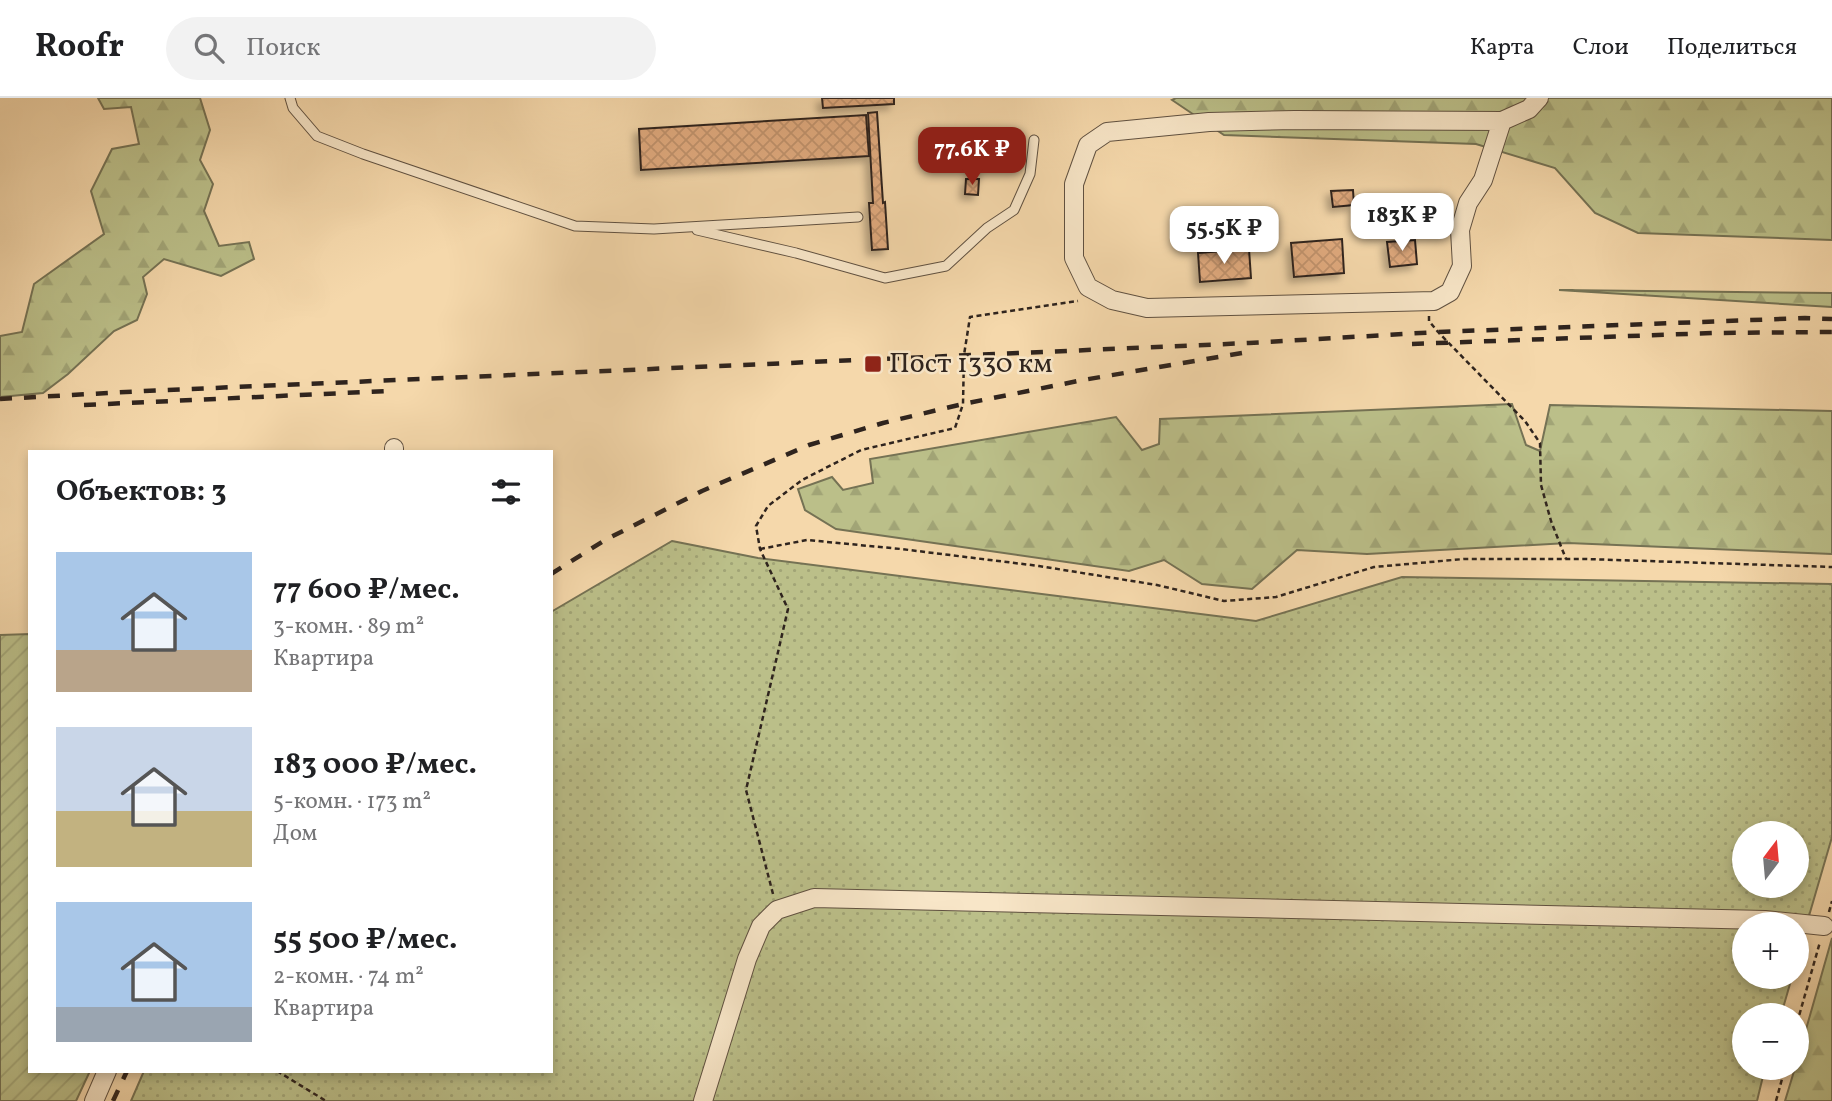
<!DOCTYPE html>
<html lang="ru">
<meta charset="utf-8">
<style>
:root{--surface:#fff;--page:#f2f2f2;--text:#202124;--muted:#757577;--line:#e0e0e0;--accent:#8f2418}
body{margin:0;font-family:Vollkorn,serif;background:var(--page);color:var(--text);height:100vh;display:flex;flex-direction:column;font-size:26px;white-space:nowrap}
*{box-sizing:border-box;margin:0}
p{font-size:23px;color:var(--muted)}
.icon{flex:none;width:38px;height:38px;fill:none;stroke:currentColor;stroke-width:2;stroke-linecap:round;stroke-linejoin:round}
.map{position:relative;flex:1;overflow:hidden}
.side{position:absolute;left:28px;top:352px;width:525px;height:623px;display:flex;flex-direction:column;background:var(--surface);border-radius:0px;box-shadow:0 4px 10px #0003}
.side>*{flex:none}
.needle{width:46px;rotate:16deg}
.fabs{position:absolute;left:1732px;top:723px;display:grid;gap:14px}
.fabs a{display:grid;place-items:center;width:77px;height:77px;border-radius:50%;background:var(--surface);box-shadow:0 4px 10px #0003;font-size:35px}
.price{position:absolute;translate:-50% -60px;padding:0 16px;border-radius:14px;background:#fff;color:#222;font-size:23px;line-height:46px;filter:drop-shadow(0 2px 4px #0008)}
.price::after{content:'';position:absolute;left:50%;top:42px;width:21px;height:16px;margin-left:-10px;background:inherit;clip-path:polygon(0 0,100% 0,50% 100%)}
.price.active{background:var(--accent);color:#fff}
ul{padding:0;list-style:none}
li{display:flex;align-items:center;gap:21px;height:175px;padding:0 28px}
li span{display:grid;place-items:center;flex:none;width:196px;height:140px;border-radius:0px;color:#555}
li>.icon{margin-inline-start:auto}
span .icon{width:84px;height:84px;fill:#fffc;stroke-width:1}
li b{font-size:30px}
h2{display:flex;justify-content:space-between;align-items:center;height:84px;padding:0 28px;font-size:30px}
header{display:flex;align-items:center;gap:42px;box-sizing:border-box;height:98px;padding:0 35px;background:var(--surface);border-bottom:2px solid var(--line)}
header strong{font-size:33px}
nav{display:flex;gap:38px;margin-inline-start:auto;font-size:24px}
.search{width:490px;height:63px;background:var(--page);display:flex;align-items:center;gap:18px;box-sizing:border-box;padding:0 24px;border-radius:38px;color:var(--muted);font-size:26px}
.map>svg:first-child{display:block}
.grass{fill:url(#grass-dots);stroke:#757254;stroke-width:2;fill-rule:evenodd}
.forest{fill:url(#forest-firs);stroke:#757254;stroke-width:2}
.garden{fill:url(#garden-furrows);stroke:#757254;stroke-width:2}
.building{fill:url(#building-cross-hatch);stroke:#2f241e;stroke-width:2;filter:url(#shadow)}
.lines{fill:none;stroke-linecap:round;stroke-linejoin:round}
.lane-casing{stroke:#605141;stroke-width:11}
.street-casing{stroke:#605141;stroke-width:20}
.path{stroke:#2f241e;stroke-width:2.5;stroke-dasharray:5 3.5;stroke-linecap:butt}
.lane{stroke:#f8e6c8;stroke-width:9}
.street{stroke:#f8e6c8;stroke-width:18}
.rail{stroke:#2f241e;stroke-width:4.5;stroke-dasharray:12 12;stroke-linecap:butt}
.poi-dot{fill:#8f2418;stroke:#f8e6c8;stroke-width:2.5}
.labels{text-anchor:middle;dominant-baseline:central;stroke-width:5;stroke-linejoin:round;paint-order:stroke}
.poi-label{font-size:28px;fill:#2f241e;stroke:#f8e6c8;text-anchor:start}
</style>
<header>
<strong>Roofr</strong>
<div class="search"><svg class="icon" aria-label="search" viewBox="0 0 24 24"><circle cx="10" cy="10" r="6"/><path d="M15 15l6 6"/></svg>Поиск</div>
<nav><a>Карта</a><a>Слои</a><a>Поделиться</a></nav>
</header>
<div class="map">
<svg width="1832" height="1003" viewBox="0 0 1832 1003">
<defs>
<pattern id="grass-dots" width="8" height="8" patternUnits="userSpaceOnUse" patternTransform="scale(1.75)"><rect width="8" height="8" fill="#bbbf89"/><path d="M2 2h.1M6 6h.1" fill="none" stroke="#a1a476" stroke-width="1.8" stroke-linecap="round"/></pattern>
<pattern id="forest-firs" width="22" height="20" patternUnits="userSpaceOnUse" patternTransform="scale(1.75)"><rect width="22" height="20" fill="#bbbf89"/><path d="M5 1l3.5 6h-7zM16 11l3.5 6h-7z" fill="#a1a476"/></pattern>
<pattern id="garden-furrows" width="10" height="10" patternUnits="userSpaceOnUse" patternTransform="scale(1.75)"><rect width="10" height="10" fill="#bbbf89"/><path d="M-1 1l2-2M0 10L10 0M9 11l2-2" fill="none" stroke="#a1a476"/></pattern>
<pattern id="building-cross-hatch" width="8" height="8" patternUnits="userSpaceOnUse" patternTransform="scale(1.75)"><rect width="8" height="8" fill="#e0aa7e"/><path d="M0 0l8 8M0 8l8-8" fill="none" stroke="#c0926c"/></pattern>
<filter id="shadow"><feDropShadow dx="-5" dy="5" stdDeviation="3.5" flood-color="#0004"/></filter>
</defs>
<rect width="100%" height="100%" fill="#f5d8ab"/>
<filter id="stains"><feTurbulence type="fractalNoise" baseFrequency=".00286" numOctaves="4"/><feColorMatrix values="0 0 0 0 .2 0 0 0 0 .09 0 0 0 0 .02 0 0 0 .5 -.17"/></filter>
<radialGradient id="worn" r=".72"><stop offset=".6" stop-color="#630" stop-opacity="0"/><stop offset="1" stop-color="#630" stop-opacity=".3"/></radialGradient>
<!-- grass -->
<path class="grass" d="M672 443 758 460 1256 523 1402 479 1832 486V739L1797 859V826H1745V878L1792 879 1781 917H1745V970H1765L1757 1003H131L144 973H551V514ZM1745 735H1797V788H1745Z"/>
<!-- forest -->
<g class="forest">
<path d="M98 0H200L210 32 200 62 213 86 204 113 219 148 249 144 254 161 221 178 164 161 143 179 147 196 137 222 114 233 68 276 43 295 0 299V238L22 234 34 186 104 136 91 93 112 51 139 46 131 9 104 11Z"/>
<path d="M1176 0H1832V142L1638 135 1595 115 1555 70 1476 46 1224 37 1172 2Z"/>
<path d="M1559 192 1832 195V209Z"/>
<path d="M1512 306 1526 347 1540 353 1550 307 1832 313V456L1568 445 1367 456 1297 452 1252 491 1202 486 1164 462 1129 473 836 431 805 412 798 391 832 379 843 392 873 385 870 361 1116 319 1142 352 1159 346 1160 321Z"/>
<path d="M1832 840V1003H1785L1795 970H1797V963Z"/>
</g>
<!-- garden -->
<path class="garden" d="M30 536V973H90L76 1003H0V537Z"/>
<!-- building -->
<g class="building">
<path d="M822 0H894V6L823 10Z"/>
<path d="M877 14 883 105 885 104 888 151 872 152 869 105H873L868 15Z"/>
<path d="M866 17 869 58 641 72 639 31Z"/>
<path d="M966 81H979L978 97 965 96Z"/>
<path d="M1353 92 1354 107 1333 109 1331 93Z"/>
<path d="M1342 141 1344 175 1294 179 1291 145Z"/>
<path d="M1415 142 1417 166 1390 169 1387 144Z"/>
<path d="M1249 151 1251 180 1200 184 1198 155Z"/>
</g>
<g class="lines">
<!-- lane casing -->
<g class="lane-casing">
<g id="lane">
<path d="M290 0 293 10 317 38 363 56 575 128 654 131 858 119"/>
<path d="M697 132 796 155 885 180 946 168 987 130 1014 112 1030 76 1034 42"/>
</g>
</g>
<!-- street casing -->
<g class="street-casing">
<g id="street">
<path d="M1502 23 1483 82 1468 105 1460 132 1462 168 1450 194 1434 203 1147 210 1112 202 1088 189 1074 160V86L1088 47 1107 34 1209 24 1295 22 1502 23 1529 11 1539 0"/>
<path d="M394 350V354"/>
<path d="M94 1003 107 973"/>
<path d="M703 1003 747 861 761 828 777 812 814 800 1765 822 1824 828"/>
</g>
</g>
<!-- path -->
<g class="path">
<path d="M1429 218V223L1438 234 1525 323 1540 345 1541 387 1551 423 1566 461"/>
<path d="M760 451 807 442 901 451 1039 468 1157 487 1224 503 1276 499 1374 469 1464 461H1585L1832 469"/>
<path d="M773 796 746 692 788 511 760 451 756 428 768 408 802 382 861 352 955 330 963 306 964 257 970 219 1078 203"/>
<path d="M1829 814 1832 803"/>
<path d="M1797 925 1820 844"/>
<path d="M277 973 326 1003"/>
<path d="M1776 1003 1785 970"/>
</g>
<!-- lane -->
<use href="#lane" class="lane"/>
<!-- street -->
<use href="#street" class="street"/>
<!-- rail -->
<g class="rail">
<path d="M1412 246 1712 235 1832 234"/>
<path d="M0 301 144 293 1249 245 1438 234 1805 220 1832 221"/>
<path d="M84 307 388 293"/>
<path d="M551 476 605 442 702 393 809 347 883 325 963 306 1083 282 1248 254"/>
<path d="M113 1003 127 973"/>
</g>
</g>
<!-- markers -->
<rect class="poi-dot" x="864" y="257" width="18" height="18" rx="3.5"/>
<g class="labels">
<!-- poi labels -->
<g class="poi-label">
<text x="889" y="266">Пост 1330 км</text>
</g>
</g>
<rect width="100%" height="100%" filter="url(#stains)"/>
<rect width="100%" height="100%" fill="url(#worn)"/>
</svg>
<div class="fabs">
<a><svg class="needle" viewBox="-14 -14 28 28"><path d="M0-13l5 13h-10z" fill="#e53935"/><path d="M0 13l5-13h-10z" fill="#757577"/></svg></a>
<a>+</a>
<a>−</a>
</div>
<b class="price active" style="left:972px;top:89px">77.6K ₽</b>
<b class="price" style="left:1402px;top:155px">183K ₽</b>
<b class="price" style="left:1224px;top:168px">55.5K ₽</b>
<section class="side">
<h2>Объектов: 3<svg class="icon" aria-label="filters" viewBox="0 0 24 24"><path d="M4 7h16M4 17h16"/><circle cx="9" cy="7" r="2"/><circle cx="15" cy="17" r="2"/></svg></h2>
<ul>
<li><span style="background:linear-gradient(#a9c7e8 70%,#b9a48a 0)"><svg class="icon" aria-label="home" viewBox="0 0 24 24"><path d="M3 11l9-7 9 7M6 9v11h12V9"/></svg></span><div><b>77 600 ₽/мес.</b><p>3-комн. · 89 m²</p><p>Квартира</p></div></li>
<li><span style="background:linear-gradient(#c9d6e8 60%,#c2b280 0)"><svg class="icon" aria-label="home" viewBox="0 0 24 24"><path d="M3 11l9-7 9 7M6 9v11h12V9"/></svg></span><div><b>183 000 ₽/мес.</b><p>5-комн. · 173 m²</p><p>Дом</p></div></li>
<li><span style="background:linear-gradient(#a9c7e8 75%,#9aa5b1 0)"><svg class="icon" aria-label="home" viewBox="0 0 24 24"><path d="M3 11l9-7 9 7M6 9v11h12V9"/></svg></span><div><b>55 500 ₽/мес.</b><p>2-комн. · 74 m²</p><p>Квартира</p></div></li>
</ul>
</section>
</div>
